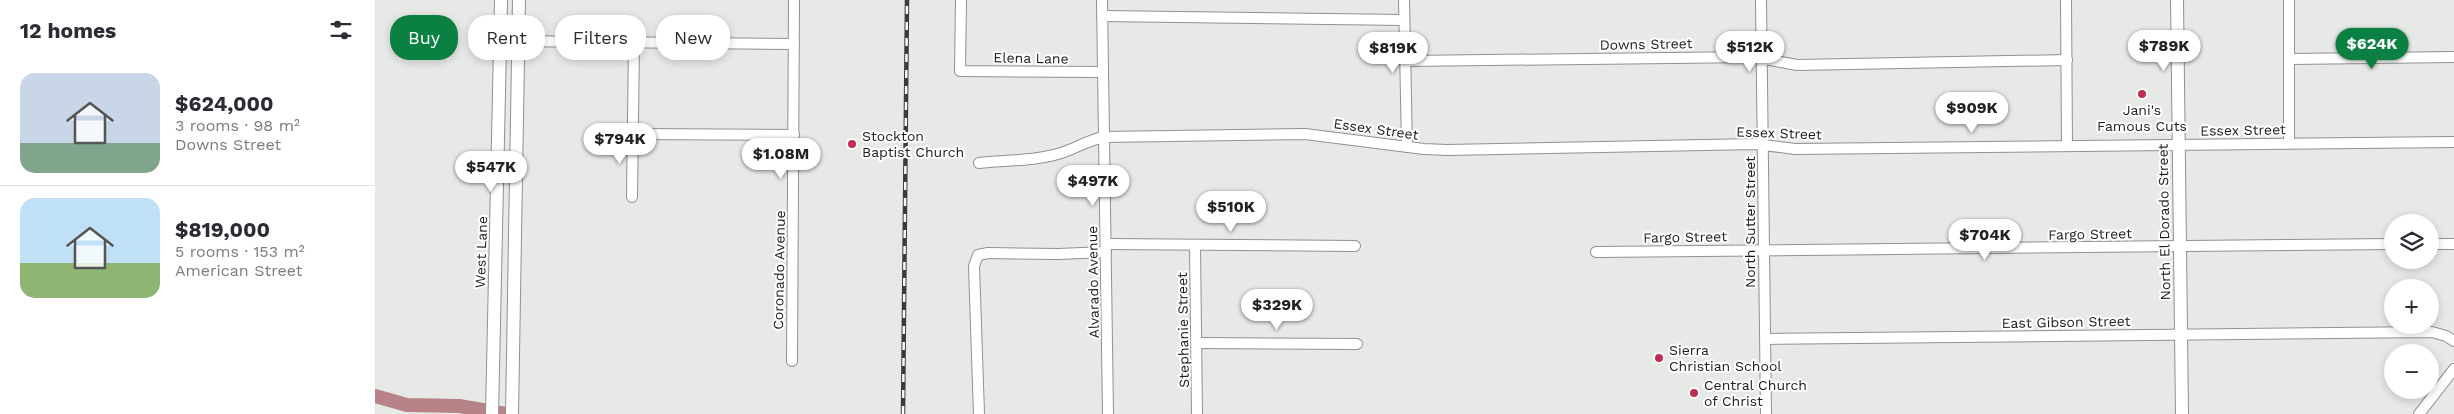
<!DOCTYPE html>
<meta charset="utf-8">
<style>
:root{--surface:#fff;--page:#f2f2f3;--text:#2b2b33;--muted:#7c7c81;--line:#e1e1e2;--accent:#0b8043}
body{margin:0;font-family:"Work Sans",sans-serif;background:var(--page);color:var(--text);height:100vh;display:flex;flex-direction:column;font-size:19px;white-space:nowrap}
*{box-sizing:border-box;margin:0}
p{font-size:16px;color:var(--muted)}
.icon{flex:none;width:28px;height:28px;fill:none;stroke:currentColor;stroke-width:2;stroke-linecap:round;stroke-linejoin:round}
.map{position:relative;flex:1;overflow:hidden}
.sheet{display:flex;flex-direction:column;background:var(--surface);width:375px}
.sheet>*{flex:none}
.banner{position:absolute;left:15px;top:15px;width:475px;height:45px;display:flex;gap:10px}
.buttons{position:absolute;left:2009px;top:214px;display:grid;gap:10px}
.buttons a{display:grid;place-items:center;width:55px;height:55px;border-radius:50%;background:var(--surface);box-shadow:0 2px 8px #0003;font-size:25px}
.price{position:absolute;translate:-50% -42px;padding:0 11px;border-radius:18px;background:#fff;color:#222;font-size:16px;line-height:32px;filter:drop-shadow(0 1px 2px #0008)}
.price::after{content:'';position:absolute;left:50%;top:30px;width:15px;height:11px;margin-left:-8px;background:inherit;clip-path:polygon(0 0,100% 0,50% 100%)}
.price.selected{background:var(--accent);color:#fff}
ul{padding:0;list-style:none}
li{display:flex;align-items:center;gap:15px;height:125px;padding:0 20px}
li+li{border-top:1px solid var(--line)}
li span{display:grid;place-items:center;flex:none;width:140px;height:100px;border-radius:15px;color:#555}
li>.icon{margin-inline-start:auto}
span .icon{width:60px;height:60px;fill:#fffc;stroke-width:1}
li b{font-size:21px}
h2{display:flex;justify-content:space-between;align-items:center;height:60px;padding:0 20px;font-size:21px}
.tag{padding:0 18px;border-radius:20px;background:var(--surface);box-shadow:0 2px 8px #0003;font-size:18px;line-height:45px}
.tag.selected{background:var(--accent);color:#fff}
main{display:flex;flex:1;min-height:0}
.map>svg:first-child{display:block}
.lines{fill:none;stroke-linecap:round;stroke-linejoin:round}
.river{stroke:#b78288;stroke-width:14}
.minor-casing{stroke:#8f928f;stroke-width:12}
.major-casing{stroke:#8f928f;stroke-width:14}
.minor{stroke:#fff;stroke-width:10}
.major{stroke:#fff;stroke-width:12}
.rail-casing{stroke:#3a3c3a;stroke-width:4.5}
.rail{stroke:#fff;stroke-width:2.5;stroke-dasharray:8;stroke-linecap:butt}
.poi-dot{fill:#be2e51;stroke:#fff;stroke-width:2}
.labels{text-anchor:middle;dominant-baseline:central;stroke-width:4;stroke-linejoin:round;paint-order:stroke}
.street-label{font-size:14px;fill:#1b1c1b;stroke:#fff}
.poi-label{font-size:14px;fill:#1b1c1b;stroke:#fff;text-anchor:start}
</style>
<main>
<section class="sheet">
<h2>12 homes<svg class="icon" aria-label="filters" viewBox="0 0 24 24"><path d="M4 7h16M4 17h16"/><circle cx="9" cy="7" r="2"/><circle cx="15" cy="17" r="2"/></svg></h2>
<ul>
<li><span style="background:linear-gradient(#c9d6e8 70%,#7fa58c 0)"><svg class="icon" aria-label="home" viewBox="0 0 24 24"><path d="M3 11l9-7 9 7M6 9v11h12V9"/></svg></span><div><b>$624,000</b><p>3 rooms · 98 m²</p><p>Downs Street</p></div></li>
<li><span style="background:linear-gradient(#bfe0f5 65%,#8fb573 0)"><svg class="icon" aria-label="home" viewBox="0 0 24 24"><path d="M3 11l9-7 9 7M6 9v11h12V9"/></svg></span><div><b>$819,000</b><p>5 rooms · 153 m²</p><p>American Street</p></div></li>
</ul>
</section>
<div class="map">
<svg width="2079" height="414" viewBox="0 0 2079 414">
<rect width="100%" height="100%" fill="#e6e9e6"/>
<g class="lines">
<!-- river -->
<path class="river" d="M0 396 32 405 84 406 131 414"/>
<!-- minor casing -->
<g class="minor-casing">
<g id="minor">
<path d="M586 0 585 71 727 72"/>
<path d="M727 0 733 414"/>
<path d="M1029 0 1032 147"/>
<path d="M1386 0 1391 414"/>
<path d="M1691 0 1692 146"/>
<path d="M1914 0V143"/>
<path d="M727 16 1029 20"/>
<path d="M125 41 419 44"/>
<path d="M1915 59 2079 57"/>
<path d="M1030 61 1379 57 1422 65 1692 60"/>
<path d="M258 134 419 135"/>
<path d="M604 163C632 160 663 161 689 152 703 147 714 140 729 137L930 134 1049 149 1072 150 1381 144 1420 149 2079 142"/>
<path d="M257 197 259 42"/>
<path d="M731 244 980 246"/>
<path d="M2055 244H2079"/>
<path d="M820 246 822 414"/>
<path d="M1221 252 2018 244"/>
<path d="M1391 339 2057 332 2071 336 2079 341"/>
<path d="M822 343 982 344"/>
<path d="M417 361 419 0"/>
<path d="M604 414 599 266 603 255 613 253 683 254 731 252"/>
<path d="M2044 414 2079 369"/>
</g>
</g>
<!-- major casing -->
<g class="major-casing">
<g id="major">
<path d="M1802 0 1807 414"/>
<path d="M117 414 126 0"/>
<path d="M137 414 144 0"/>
</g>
</g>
<!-- minor -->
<use href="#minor" class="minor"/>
<!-- major -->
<use href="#major" class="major"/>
<!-- rail casing -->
<g class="rail-casing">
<path id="rail" d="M528 414 532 0"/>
</g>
<!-- rail -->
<use href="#rail" class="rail"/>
</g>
<!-- markers -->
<g class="poi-dot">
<circle cx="1767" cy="94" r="5"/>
<circle cx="477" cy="144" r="5"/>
<circle cx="1284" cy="358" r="5"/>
<circle cx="1319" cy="393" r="5"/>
</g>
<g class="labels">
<!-- street labels -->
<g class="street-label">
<text transform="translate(1271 44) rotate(-1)">Downs Street</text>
<text transform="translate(656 58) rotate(1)">Elena Lane</text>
<text transform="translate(1001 129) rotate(8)">Essex Street</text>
<text transform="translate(1868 130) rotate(-1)">Essex Street</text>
<text transform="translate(1404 133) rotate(2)">Essex Street</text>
<text transform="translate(1375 222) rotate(-90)">North Sutter Street</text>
<text transform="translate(1789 222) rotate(-91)">North El Dorado Street</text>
<text transform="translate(1715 234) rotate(-1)">Fargo Street</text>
<text transform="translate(1310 237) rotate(-1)">Fargo Street</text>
<text transform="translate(106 252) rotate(-88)">West Lane</text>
<text transform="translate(404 270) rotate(-89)">Coronado Avenue</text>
<text transform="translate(718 282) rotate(-91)">Alvarado Avenue</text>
<text transform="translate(1691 322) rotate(-1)">East Gibson Street</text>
<text transform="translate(808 330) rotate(-91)">Stephanie Street</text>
</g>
<!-- poi labels -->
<g class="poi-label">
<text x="1767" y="110" text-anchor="middle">Jani's<tspan x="1767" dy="16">Famous Cuts</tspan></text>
<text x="487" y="136">Stockton<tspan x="487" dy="16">Baptist Church</tspan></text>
<text x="1294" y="350">Sierra<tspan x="1294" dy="16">Christian School</tspan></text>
<text x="1329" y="385">Central Church<tspan x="1329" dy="16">of Christ</tspan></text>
</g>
</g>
</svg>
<div class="buttons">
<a><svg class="icon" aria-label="layers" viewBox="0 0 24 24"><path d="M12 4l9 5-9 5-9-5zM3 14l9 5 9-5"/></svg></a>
<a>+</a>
<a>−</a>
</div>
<b class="price selected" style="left:1997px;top:70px">$624K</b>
<b class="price" style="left:1789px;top:72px">$789K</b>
<b class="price" style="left:1375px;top:73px">$512K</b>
<b class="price" style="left:1018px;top:74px">$819K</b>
<b class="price" style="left:1597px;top:134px">$909K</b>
<b class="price" style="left:245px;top:165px">$794K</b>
<b class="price" style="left:406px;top:180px">$1.08M</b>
<b class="price" style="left:116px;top:193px">$547K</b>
<b class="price" style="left:718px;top:207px">$497K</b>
<b class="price" style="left:856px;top:233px">$510K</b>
<b class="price" style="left:1610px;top:261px">$704K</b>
<b class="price" style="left:902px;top:331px">$329K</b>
<div class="banner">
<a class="tag selected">Buy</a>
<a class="tag">Rent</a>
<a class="tag">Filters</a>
<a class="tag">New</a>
</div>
</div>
</main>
